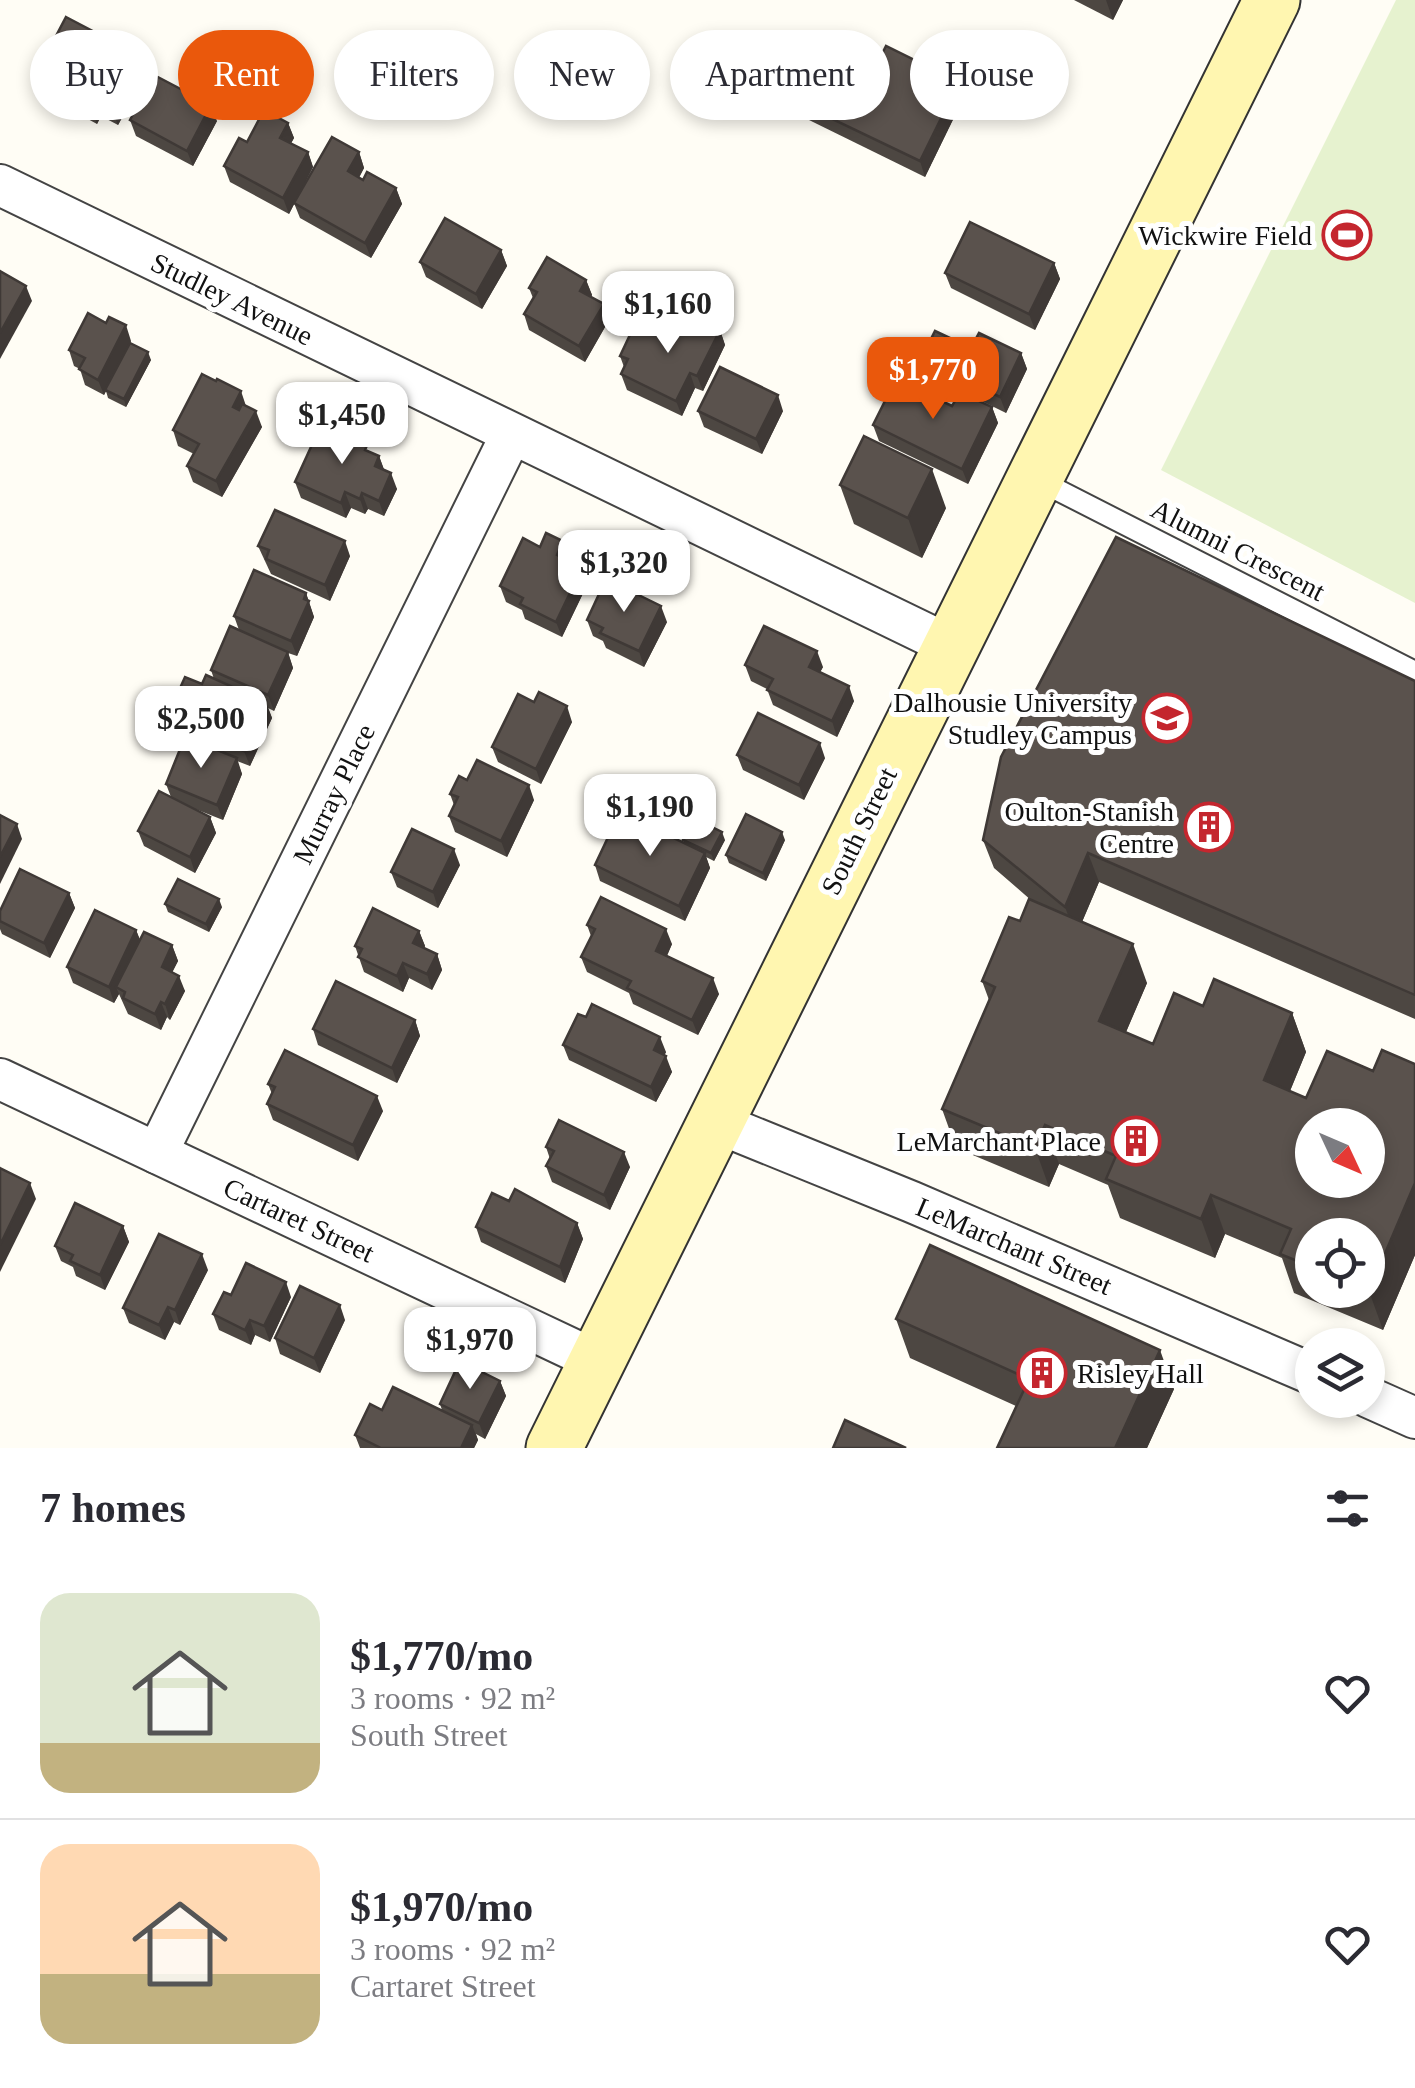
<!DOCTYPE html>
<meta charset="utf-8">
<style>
:root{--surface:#fff;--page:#f2f2f3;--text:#2b2b33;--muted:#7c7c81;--line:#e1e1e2;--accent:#ea580c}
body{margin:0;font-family:Georgia,serif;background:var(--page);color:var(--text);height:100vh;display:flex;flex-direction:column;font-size:38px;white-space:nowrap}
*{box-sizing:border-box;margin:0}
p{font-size:32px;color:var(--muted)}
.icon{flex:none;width:55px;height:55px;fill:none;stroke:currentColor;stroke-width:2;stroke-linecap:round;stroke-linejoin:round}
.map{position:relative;height:1448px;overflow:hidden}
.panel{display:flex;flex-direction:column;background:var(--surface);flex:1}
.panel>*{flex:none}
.hud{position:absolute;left:30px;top:30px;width:1355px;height:90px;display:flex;gap:20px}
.needle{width:65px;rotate:134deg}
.controls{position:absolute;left:1295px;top:1108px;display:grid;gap:20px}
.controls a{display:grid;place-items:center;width:90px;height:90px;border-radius:50%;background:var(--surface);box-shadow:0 5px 15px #0003;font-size:50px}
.price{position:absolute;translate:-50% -85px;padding:0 22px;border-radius:20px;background:#fff;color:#222;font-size:32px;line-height:65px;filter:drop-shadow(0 2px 5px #0008)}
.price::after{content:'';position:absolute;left:50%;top:60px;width:30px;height:22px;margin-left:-15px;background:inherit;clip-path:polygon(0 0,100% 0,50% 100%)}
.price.active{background:var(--accent);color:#fff}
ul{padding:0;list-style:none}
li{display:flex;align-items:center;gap:30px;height:250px;padding:0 40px}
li+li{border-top:2px solid var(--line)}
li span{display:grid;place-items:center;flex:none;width:280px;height:200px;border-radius:30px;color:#555}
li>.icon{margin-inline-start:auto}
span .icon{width:120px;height:120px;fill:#fffc;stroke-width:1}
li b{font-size:42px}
h2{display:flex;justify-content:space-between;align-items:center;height:120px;padding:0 40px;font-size:42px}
.tag{padding:0 35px;border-radius:45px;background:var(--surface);box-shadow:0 5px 15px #0003;font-size:35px;line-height:90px}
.tag.active{background:var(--accent);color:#fff}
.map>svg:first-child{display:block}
.pitch{fill:#e6f2cf}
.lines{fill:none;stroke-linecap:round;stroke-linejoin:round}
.lane-casing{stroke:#444;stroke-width:24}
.street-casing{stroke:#444;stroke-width:44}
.secondary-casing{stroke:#333;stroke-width:59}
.lane{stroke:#fff;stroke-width:20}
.street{stroke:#fff;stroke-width:40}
.secondary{stroke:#fff6b0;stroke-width:55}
.wall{fill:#4d4742;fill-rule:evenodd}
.shaded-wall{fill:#3f3936}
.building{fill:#5a524d;stroke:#3f3936;stroke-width:2.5;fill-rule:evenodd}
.labels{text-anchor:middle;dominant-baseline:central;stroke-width:10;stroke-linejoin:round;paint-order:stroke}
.poi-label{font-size:28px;fill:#111;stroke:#fff;text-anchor:end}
.street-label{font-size:28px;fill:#111;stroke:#fff}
</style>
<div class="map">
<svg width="1415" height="1448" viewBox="0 0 1415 1448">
<rect width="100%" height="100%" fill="#fffdf5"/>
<!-- pitch -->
<path class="pitch" d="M1396 0H1415V603L1161 470Z"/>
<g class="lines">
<!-- lane casing -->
<g class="lane-casing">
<path id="lane" d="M1036 479 1415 672"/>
</g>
<!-- street casing -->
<g class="street-casing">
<g id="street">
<path d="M0 185 951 646"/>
<path d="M0 1079 597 1361"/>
<path d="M715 1122 912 1202 1312 1374"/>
<path d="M157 1153 511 435"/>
<path d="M1368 1397 1415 1418"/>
</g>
</g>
<!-- secondary casing -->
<g class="secondary-casing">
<path id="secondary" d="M554 1448 1272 0"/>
</g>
<!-- lane -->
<use href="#lane" class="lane"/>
<!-- street -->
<use href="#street" class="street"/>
<!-- secondary -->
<use href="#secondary" class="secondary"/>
</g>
<!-- wall -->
<g class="wall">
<path d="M1074 0H1123L1113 20Z"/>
<path d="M130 63 129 67 134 70 140 85 118 125 101 116 97 124 40 93 34 78Z"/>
<path d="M964 97 925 177 809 120 803 105Z"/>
<path d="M130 120 217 121 193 166 136 136Z"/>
<path d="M288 123 294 138 291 143 308 152 313 167 289 214 230 182 224 166 247 142Z"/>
<path d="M359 152 364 168 359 178 396 188 402 204 371 258 300 218 294 203Z"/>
<path d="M501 250 507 266 482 309 426 277 420 262Z"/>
<path d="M1054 263 1060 279 1035 330 951 288 945 273Z"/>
<path d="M586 280 592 295 591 297 609 320 585 362 529 330 524 314 533 298 529 288Z"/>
<path d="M720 330 725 345 703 391 695 388 682 416 627 390 621 374 624 367 620 356Z"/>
<path d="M131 341 130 343 151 360 126 407 108 398 106 391 104 395 85 385 80 369 74 366 69 350Z"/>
<path d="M971 348 1021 353 1027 369 1006 413 927 374 921 359Z"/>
<path d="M246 406 262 427 222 497 193 482 187 466 194 454 178 446 173 430Z"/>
<path d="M952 406 992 407 998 423 968 484 879 441 873 425Z"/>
<path d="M698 411H783L762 454 704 427Z"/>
<path d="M371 453 379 456 384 470 397 489 384 516 368 509 365 514 351 508 346 518 301 498 295 482Z"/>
<path d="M840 485 946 508 922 558 854 524Z"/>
<path d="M563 541 569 557 567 560 588 583 562 637 525 619 522 610 506 602 500 586 540 547Z"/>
<path d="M258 546 350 556 330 601 271 574Z"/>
<path d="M306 593 314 617 297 656 288 653 293 668 274 711 268 708 272 718 250 766 237 761 242 774 223 820 185 805 210 817 216 833 195 873 144 846 138 831 171 797 166 784 185 737 173 732 167 717 202 684 214 679 211 670 239 630 234 616Z"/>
<path d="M587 620 667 622 644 667 606 648 603 641 593 636Z"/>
<path d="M745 665 823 667 820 672 854 701 837 737 773 705 767 689 751 681Z"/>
<path d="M1415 681V1019L1099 882 1082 922 1147 983 1126 1032 1153 1044 1203 1006 1292 1013 1306 1052 1290 1091 1306 1098 1373 1071 1415 1064V1255L1383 1330 1294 1293 1282 1258 1225 1234 1215 1258 1120 1218 1108 1185 1059 1164 1049 1187 956 1148 942 1109 989 1000 982 981 1032 901 994 868 983 840ZM1312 1235 1368 1290H1312Z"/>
<path d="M534 702 572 722 541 784 498 762 492 747Z"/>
<path d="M737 755 825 758 804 800 743 770Z"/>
<path d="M467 780 534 800 507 857 455 832 449 816 454 805 450 794Z"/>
<path d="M683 840H725L714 861 706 857 710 868 685 921 600 881 595 865 684 843Z"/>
<path d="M785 840 766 881 729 863 726 855Z"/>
<path d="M460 865 438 908 397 887 391 872Z"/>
<path d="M69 893 75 908 50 958 2 934 0 929V911Z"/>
<path d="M165 904 222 907 209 932 168 912Z"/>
<path d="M587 925 672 944 667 956 719 994 698 1035 633 1004 629 993 587 972 581 957 591 936Z"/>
<path d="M136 930 140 940 172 945 178 961 172 972 185 991 170 1020 167 1017 161 1030 128 1014 119 994 114 1003 73 983 67 967Z"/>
<path d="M419 931 425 946 424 948 437 954 442 970 432 990 409 978 403 992 364 972 355 946Z"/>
<path d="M415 1020 420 1036 397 1083 318 1045 313 1029Z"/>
<path d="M563 1045 666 1052 664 1055 672 1072 656 1102 569 1060Z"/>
<path d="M268 1084 383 1111 358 1161 273 1120 267 1104 272 1094Z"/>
<path d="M546 1147 630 1167 610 1210 552 1182 546 1166 550 1159Z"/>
<path d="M509 1201 577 1223 583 1239 565 1283 481 1242 476 1227Z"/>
<path d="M123 1226 129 1242 105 1290 76 1276 73 1267 61 1261 55 1246Z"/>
<path d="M208 1270 180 1325 174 1322 165 1340 129 1323 123 1308Z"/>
<path d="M231 1295 291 1297 270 1342 255 1335 251 1345 219 1330 213 1314Z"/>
<path d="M896 1319 1174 1389 1147 1448H997L1016 1406 910 1358Z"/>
<path d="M345 1320 320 1373 280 1354 275 1338Z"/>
<path d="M500 1381 506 1396 485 1439 476 1434 478 1440 474 1448H360L355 1435 382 1410H442L440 1404Z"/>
</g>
<!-- shaded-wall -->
<g class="shaded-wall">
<path d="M1106 0H1123L1113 20Z"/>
<path d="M125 48 130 63 123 76 118 61Z"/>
<path d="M134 70 140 85 118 125 112 110Z"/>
<path d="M959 82 964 97 925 177 920 161Z"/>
<path d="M95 101 101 116 97 124 91 108Z"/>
<path d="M211 105 217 121 193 166 187 151Z"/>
<path d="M288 123 294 138 286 153 280 138Z"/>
<path d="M308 152 313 167 289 214 283 198Z"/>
<path d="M359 152 364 168 353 187 348 171Z"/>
<path d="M396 188 402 204 371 258 365 243Z"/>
<path d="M501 250 507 266 482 309 476 294Z"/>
<path d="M1054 263 1060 279 1035 330 1029 314Z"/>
<path d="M586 280 592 295 585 306 580 291Z"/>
<path d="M26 286 32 301 0 359V333Z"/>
<path d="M604 304 609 320 585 362 579 346Z"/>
<path d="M126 325 131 341 104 395 98 380Z"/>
<path d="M720 330 725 345 703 391 697 376Z"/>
<path d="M148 352 151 360 126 407 124 399Z"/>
<path d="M1021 353 1027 369 1006 413 1000 397Z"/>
<path d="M690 373 695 388 682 416 676 401Z"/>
<path d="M241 391 246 406 238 422 233 407Z"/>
<path d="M778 395 783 411 762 454 756 439Z"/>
<path d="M992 407 998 423 968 484 962 469Z"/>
<path d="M256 411 262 427 222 497 216 481Z"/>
<path d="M379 456 385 472 375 466Z"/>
<path d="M932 469 946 508 922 558 908 518Z"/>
<path d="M391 473 397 489 384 516 379 501Z"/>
<path d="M345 492 351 508 346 518 341 503Z"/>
<path d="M362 493 368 509 365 514 360 499Z"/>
<path d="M345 541 350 556 330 601 325 585Z"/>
<path d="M563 541 569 557 562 570 557 555Z"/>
<path d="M582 568 588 583 562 637 556 622Z"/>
<path d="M306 593 314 617 297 656 291 641Z"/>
<path d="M661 606 667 622 644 667 639 651Z"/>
<path d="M817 651 823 667 815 682 809 667Z"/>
<path d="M288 652 293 668 274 711 268 695Z"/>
<path d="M849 686 854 701 837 737 832 721Z"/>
<path d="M266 702 272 718 250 766 244 751Z"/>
<path d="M567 706 572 722 541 784 536 769Z"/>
<path d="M820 743 825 758 804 800 799 785Z"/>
<path d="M237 758 242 774 223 820 217 805Z"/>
<path d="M529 785 534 800 507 857 501 841Z"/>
<path d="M210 817 216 833 195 873 190 857Z"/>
<path d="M17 824 22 839 0 884V857Z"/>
<path d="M722 832 725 840 714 861 711 853Z"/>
<path d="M782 832 785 840 766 881 763 873Z"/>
<path d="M454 849 460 865 438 908 433 892Z"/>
<path d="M705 853 710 868 685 921 679 906Z"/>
<path d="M1088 853 1099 882 1076 936 1065 907Z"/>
<path d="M69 893 75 908 50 958 44 943Z"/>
<path d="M219 899 222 907 209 932 206 924Z"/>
<path d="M666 929 672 944 662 966 656 951Z"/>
<path d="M136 930 142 945 116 987 119 994 114 1003 109 987Z"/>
<path d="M419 931 425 946 419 958 413 943Z"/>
<path d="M1133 944 1147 983 1114 1060 1099 1021Z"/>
<path d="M172 945 178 961 167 983 162 967Z"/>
<path d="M437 954 442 970 432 990 427 974Z"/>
<path d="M403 963 409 978 403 992 397 976Z"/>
<path d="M179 976 185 991 170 1020 165 1004Z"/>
<path d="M713 978 719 994 698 1035 692 1020Z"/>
<path d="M161 1002 167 1017 161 1030 155 1014Z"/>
<path d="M1292 1013 1306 1052 1278 1120 1264 1080Z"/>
<path d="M415 1020 420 1036 397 1083 392 1068Z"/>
<path d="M660 1037 666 1052 660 1066 654 1050Z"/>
<path d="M666 1056 672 1072 656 1102 651 1087Z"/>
<path d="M377 1096 383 1111 358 1161 353 1145Z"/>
<path d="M1045 1125 1059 1164 1049 1187 1035 1148Z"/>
<path d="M624 1152 630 1167 610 1210 604 1195Z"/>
<path d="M30 1183 36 1199 0 1272V1245Z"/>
<path d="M1415 1183V1255L1383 1330 1369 1291Z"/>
<path d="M1211 1195 1225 1234 1215 1258 1201 1219Z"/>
<path d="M577 1223 583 1239 565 1283 560 1267Z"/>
<path d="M123 1226 129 1242 105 1290 100 1275Z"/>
<path d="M202 1254 208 1270 180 1325 175 1310Z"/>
<path d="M286 1282 291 1297 270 1342 264 1326Z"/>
<path d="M340 1305 345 1320 320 1373 314 1358Z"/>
<path d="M168 1307 174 1322 165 1340 159 1325Z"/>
<path d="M250 1320 255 1335 251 1345 245 1330Z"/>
<path d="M1160 1350 1174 1389 1147 1448H1115Z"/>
<path d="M500 1381 506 1396 485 1439 479 1423Z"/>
<path d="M472 1425 478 1440 474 1448H461Z"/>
</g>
<!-- building -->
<g class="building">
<path d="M66 17 125 48 118 61 134 70 112 110 95 101 91 108 34 78Z"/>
<path d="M836 40 879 60 886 46 959 82 920 161 803 105Z"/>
<path d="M154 75 211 105 187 151 130 120Z"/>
<path d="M264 110 288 123 280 138 308 152 283 198 224 166 239 138 247 142Z"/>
<path d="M332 137 359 152 348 171 363 180 367 172 396 188 365 243 294 203Z"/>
<path d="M445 218 501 250 476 294 420 262Z"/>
<path d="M970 222 1054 263 1029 314 945 273Z"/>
<path d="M547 257 586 280 580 291 604 304 579 346 524 314 537 292 529 288Z"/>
<path d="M0 271 26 286 0 333Z"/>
<path d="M88 313 106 323 109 317 126 325 98 380 79 369 85 358 69 350Z"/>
<path d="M688 314 720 330 697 376 690 373 676 401 621 374 628 359 620 356 636 322 675 341Z"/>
<path d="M935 331 971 348 979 333 1021 353 1000 397 921 359Z"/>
<path d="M130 343 148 352 124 399 105 390Z"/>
<path d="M720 367 778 395 756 439 698 411Z"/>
<path d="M202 374 216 381 217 379 241 391 233 407 239 410 242 404 256 411 216 481 187 466 199 444 173 430Z"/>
<path d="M896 379 952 406 960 392 992 407 962 469 873 425Z"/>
<path d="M322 423 368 443 365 450 379 456 375 466 391 473 379 501 362 493 360 499 345 492 341 503 295 482Z"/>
<path d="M864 436 932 469 908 518 840 485Z"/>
<path d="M275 510 345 541 325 585 266 559 269 550 258 546Z"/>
<path d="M546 533 563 541 557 555 582 568 556 622 520 604 523 598 500 586 523 538 540 547Z"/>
<path d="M1116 537 1415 681V995L1088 853 1065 907 983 840 1001 757Z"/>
<path d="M254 570 306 593 304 599 309 601 291 641 234 616Z"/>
<path d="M606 579 661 606 639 651 600 633 603 628 587 620Z"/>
<path d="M230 626 288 652 268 695 211 670Z"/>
<path d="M764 626 817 651 809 667 849 686 832 721 767 690 773 679 745 665Z"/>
<path d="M206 675 266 702 244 751 167 717 185 677 202 684Z"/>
<path d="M539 692 567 706 536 769 492 747 518 694 534 702Z"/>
<path d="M758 713 820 743 799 785 737 755Z"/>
<path d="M185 737 237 758 217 805 166 784Z"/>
<path d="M477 760 529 785 501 841 449 816 458 797 450 794 459 776 467 780Z"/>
<path d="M159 791 210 817 190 857 138 831Z"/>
<path d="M620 812 705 853 679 906 595 865Z"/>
<path d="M746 814 782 832 763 873 726 855Z"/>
<path d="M0 815 17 824 0 857Z"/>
<path d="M694 818 722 832 711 853 683 840Z"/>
<path d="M412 829 454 849 433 892 391 872Z"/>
<path d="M20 869 69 893 44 943 0 921V911Z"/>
<path d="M178 879 219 899 206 924 165 904Z"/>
<path d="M601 897 666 929 656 951 713 978 692 1020 627 988 631 981 581 957 595 929 587 925Z"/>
<path d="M1029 899 1133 944 1099 1021 1153 1044 1174 993 1203 1006 1214 979 1292 1013 1264 1080 1306 1098 1327 1051 1373 1071 1382 1050 1415 1064V1183L1369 1291 1366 1290 1368 1235H1312V1267L1280 1254 1291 1229 1211 1195 1201 1219 1106 1179 1116 1156 1045 1125 1035 1148 942 1109 995 987 982 981 1009 917 1020 921ZM1312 1125H1368V1180H1312Z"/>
<path d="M373 908 419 931 413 943 437 954 427 974 403 963 397 976 358 957 362 949 355 946Z"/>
<path d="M95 910 136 930 109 987 67 967Z"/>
<path d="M144 932 172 945 162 967 179 976 165 1004 161 1002 155 1014 123 998 125 992 116 987Z"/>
<path d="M336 981 415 1020 392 1068 313 1029Z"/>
<path d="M592 1004 660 1037 654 1050 666 1056 651 1087 563 1045 578 1014 586 1017Z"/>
<path d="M285 1050 377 1096 353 1145 267 1104 275 1087 268 1084Z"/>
<path d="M559 1120 624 1152 604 1195 546 1166 554 1151 546 1147Z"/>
<path d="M0 1168 30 1183 0 1245Z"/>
<path d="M515 1189 577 1223 560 1267 476 1227 492 1193 509 1201Z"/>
<path d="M75 1203 123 1226 100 1275 70 1261 73 1255 55 1246Z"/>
<path d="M159 1234 202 1254 175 1310 168 1307 159 1325 123 1308Z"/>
<path d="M930 1245 1160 1350 1115 1448H997L1029 1379 896 1319Z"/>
<path d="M246 1263 286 1282 264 1326 250 1320 245 1330 213 1314 224 1292 231 1295Z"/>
<path d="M300 1286 340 1305 314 1358 275 1338Z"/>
<path d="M460 1361 500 1381 479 1423 440 1404Z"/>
<path d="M393 1387 472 1425 461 1448H381L355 1435 370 1404 382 1410Z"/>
<path d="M845 1420 906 1448H833Z"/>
</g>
<!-- icons -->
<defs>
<g id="stadium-ring" transform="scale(2.5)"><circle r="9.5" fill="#fff" stroke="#c4262e" stroke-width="1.5"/><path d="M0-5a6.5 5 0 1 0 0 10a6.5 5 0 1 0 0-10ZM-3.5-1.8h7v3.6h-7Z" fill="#c4262e"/></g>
<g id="university-ring" transform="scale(2.5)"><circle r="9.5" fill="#fff" stroke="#c4262e" stroke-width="1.5"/><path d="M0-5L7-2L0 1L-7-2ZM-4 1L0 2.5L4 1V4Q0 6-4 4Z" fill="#c4262e"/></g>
<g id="building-ring" transform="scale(2.5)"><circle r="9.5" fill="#fff" stroke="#c4262e" stroke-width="1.5"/><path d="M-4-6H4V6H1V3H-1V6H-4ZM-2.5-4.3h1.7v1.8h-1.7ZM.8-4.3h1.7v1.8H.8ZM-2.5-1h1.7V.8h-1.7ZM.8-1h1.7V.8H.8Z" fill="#c4262e"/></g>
</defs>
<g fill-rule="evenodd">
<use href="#stadium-ring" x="1347" y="235"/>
<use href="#university-ring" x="1167" y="718"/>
<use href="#building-ring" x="1209" y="827"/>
<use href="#building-ring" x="1136" y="1141"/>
<use href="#building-ring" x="1042" y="1373"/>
</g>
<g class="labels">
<!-- poi labels -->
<g class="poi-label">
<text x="1312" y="235">Wickwire Field</text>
<text x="1132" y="702">Dalhousie University<tspan x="1132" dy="32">Studley Campus</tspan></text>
<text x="1174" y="811">Oulton-Stanish<tspan x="1174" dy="32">Centre</tspan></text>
<text x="1101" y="1141">LeMarchant Place</text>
<text x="1077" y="1373" text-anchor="start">Risley Hall</text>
</g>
<!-- street labels -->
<g class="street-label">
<text transform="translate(232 299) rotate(26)">Studley Avenue</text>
<text transform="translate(1238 550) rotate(27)">Alumni Crescent</text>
<text transform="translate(334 794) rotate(-64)">Murray Place</text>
<text transform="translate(859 831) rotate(-64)">South Street</text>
<text transform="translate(299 1220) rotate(25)">Cartaret Street</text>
<text transform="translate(1014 1246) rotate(23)">LeMarchant Street</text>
</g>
</g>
</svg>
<div class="controls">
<a><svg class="needle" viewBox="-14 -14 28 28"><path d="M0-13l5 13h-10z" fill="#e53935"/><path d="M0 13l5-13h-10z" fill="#7c7c81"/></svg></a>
<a><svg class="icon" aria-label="locate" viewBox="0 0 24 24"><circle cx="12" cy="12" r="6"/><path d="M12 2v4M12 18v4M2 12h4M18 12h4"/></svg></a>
<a><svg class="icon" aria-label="layers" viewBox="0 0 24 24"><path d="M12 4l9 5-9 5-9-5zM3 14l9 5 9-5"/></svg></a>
</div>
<b class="price" style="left:668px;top:356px">$1,160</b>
<b class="price active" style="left:933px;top:422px">$1,770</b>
<b class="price" style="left:342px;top:467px">$1,450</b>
<b class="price" style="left:624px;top:615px">$1,320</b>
<b class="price" style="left:201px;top:771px">$2,500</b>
<b class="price" style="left:650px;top:859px">$1,190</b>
<b class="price" style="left:470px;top:1392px">$1,970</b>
<div class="hud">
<a class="tag">Buy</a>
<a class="tag active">Rent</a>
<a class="tag">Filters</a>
<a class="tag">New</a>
<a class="tag">Apartment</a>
<a class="tag">House</a>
</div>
</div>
<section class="panel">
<h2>7 homes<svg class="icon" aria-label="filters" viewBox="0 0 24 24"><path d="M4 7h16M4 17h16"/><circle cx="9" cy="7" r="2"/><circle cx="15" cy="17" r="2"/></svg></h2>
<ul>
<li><span style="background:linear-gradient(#dfe7d0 75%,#c2b280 0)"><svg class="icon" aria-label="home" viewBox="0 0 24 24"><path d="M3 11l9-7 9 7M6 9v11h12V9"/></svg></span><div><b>$1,770/mo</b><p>3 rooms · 92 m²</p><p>South Street</p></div><svg class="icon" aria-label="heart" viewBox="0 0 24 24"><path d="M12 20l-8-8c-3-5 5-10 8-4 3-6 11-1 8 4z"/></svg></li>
<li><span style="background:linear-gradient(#ffd9b3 65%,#c2b280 0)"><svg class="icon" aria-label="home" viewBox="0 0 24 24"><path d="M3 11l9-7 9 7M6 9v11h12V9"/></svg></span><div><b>$1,970/mo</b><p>3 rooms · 92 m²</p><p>Cartaret Street</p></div><svg class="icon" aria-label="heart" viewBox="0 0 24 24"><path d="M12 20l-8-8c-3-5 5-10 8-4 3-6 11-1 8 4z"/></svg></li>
</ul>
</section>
